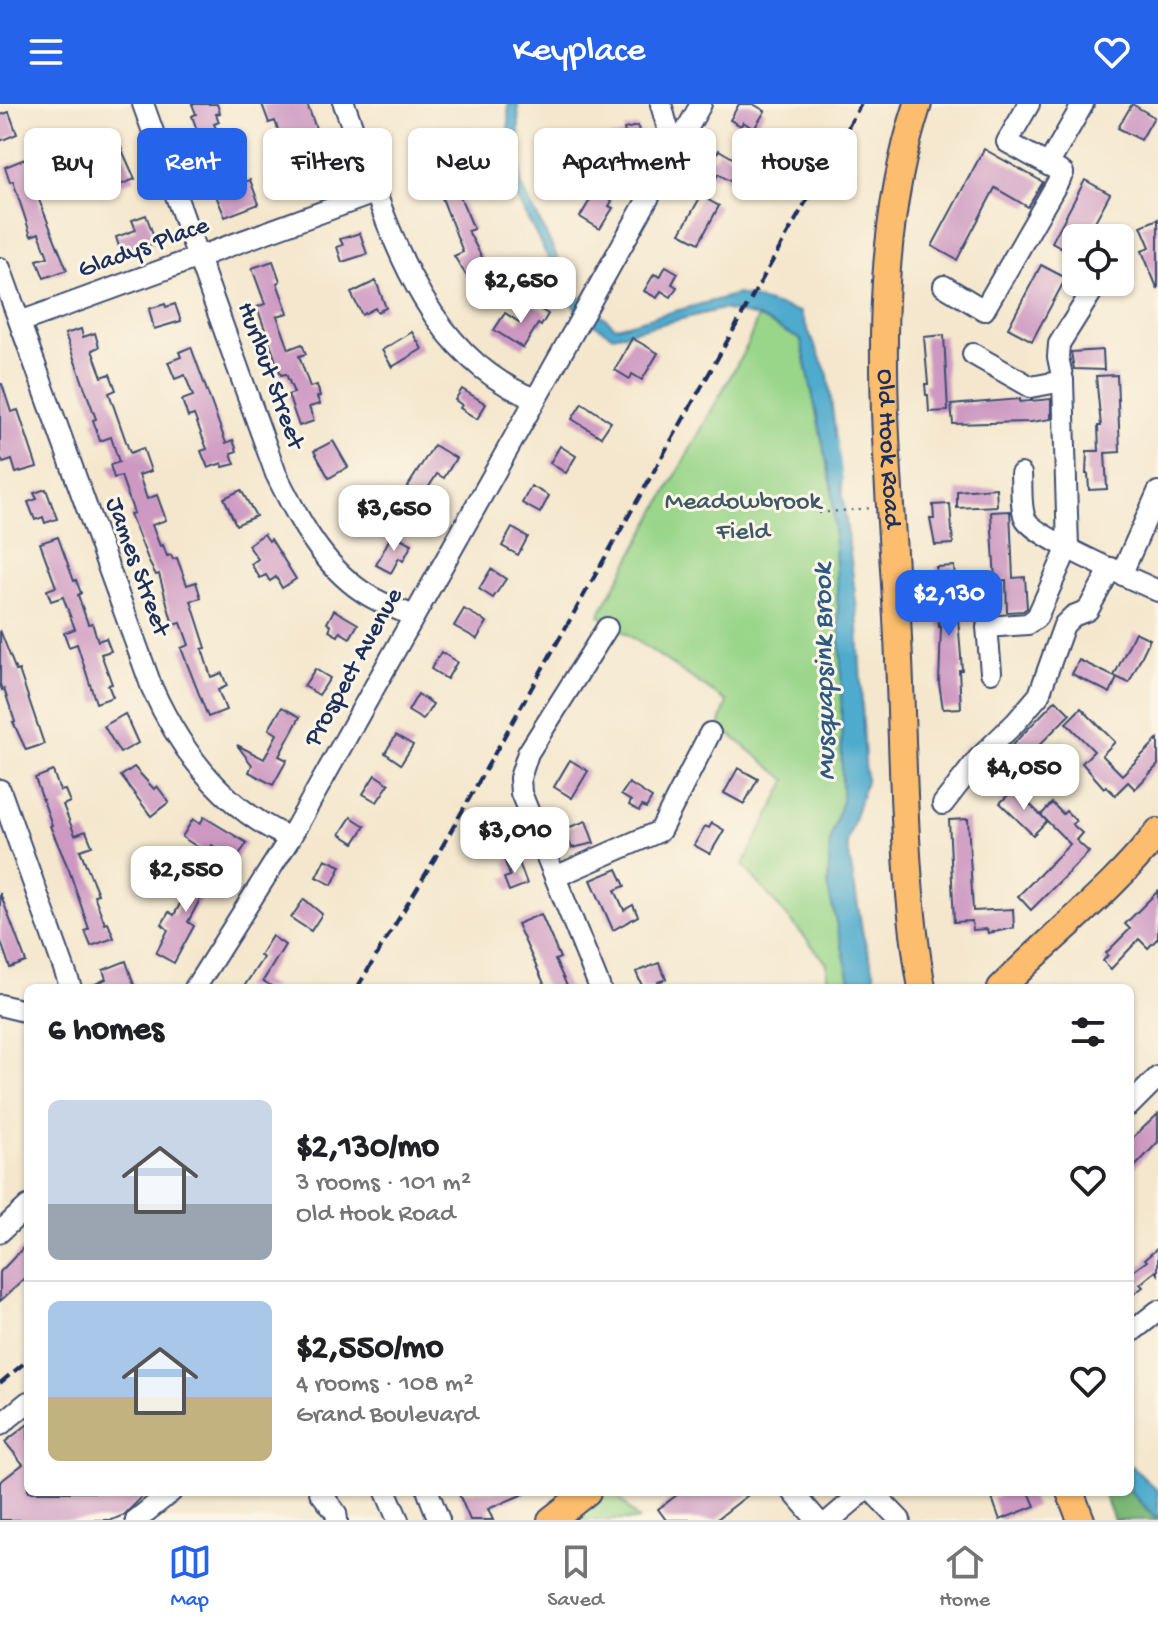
<!DOCTYPE html>
<meta charset="utf-8">
<style>
:root{--surface:#fff;--page:#f2f2f2;--text:#202124;--muted:#757577;--line:#e0e0e0;--accent:#2563eb}
body{margin:0;font-family:"Gochi Hand",sans-serif;background:var(--page);color:var(--text);height:100vh;display:flex;flex-direction:column;font-size:30px;white-space:nowrap}
*{box-sizing:border-box;margin:0}
p{font-size:26px;color:var(--muted)}
.icon{flex:none;width:44px;height:44px;fill:none;stroke:currentColor;stroke-width:2;stroke-linecap:round;stroke-linejoin:round}
.map{position:relative;flex:1;overflow:hidden}
.panel{position:absolute;left:24px;top:880px;width:1110px;height:512px;display:flex;flex-direction:column;background:var(--surface);border-radius:12px;box-shadow:0 2px 6px #0004}
.panel>*{flex:none}
.top-card{position:absolute;left:24px;top:24px;width:1110px;height:72px;display:flex;gap:16px}
.buttons{position:absolute;left:1062px;top:120px;display:grid;gap:16px}
.buttons a{display:grid;place-items:center;width:72px;height:72px;border-radius:12px;background:var(--surface);box-shadow:0 2px 6px #0004;font-size:40px}
.price{position:absolute;translate:-50% -68px;padding:0 18px;border-radius:16px;background:#fff;color:#222;font-size:26px;line-height:52px;filter:drop-shadow(0 2px 4px #0008)}
.price::after{content:'';position:absolute;left:50%;top:48px;width:24px;height:18px;margin-left:-12px;background:inherit;clip-path:polygon(0 0,100% 0,50% 100%)}
.price.selected{background:var(--accent);color:#fff}
ul{padding:0;list-style:none}
li{display:flex;align-items:center;gap:24px;height:200px;padding:0 24px}
li+li{border-top:2px solid var(--line)}
li span{display:grid;place-items:center;flex:none;width:224px;height:160px;border-radius:12px;color:#555}
li>.icon{margin-inline-start:auto}
span .icon{width:96px;height:96px;fill:#fffc;stroke-width:1}
li b{font-size:34px}
h2{display:flex;justify-content:space-between;align-items:center;height:96px;padding:0 24px;font-size:34px}
.chip{padding:0 28px;border-radius:12px;background:var(--surface);box-shadow:0 2px 6px #0004;font-size:28px;line-height:72px}
.chip.selected{background:var(--accent);color:#fff}
header{display:flex;justify-content:space-between;align-items:center;height:104px;padding:0 24px;background:var(--accent);color:#fff;font-size:36px;font-weight:600}
.tabs{display:flex;justify-content:space-around;align-items:center;height:112px;border-top:2px solid var(--line);background:var(--surface);font-size:22px;color:var(--muted)}
.tabs a{display:grid;justify-items:center;gap:4px}
.tabs .selected{color:var(--accent)}
.map>svg:first-child{display:block}
.green{fill:#9ad68a;stroke:#5a8274;stroke-width:2}
.forest{fill:#7bb776;stroke:#4b736a;stroke-width:2}
.water{fill:#4fabcd;stroke:#356d96;stroke-width:2}
.lines{fill:none;stroke-linecap:round;stroke-linejoin:round}
.stream{stroke:#4fabcd;stroke-width:4}
.building{fill:#cd99c2}
.minor-casing{stroke:#3c4b6f;stroke-width:24}
.major-casing{stroke:#3c4b6f;stroke-width:30}
.path{stroke:#3c4b6f;stroke-width:2;stroke-dasharray:2 6;stroke-linecap:butt}
.minor{stroke:#fff;stroke-width:20}
.major{stroke:#fcbd6e;stroke-width:26}
.rail{stroke:#1b2f5e;stroke-width:4;stroke-dasharray:12 6;stroke-linecap:butt}
.labels{text-anchor:middle;dominant-baseline:central;stroke-width:6;stroke-linejoin:round;paint-order:stroke}
.street-label{font-size:26px;fill:#1b2f5e;stroke:#fcf5e5}
.park-label{font-size:26px;fill:#3b5969;stroke:#fcf5e5}
.water-label{font-size:28px;font-style:italic;fill:#2d5a85;stroke:#fcf5e5}
</style>
<header><svg class="icon" aria-label="menu" viewBox="0 0 24 24"><path d="M4 6h16M4 12h16M4 18h16"/></svg>Keyplace<svg class="icon" aria-label="heart" viewBox="0 0 24 24"><path d="M12 20l-8-8c-3-5 5-10 8-4 3-6 11-1 8 4z"/></svg></header>
<div class="map">
<svg width="1158" height="1416" viewBox="0 0 1158 1416">
<rect width="100%" height="100%" fill="#fcf5e5"/>
<filter id="ink" filterUnits="userSpaceOnUse"><feTurbulence type="fractalNoise" baseFrequency=".0125" numOctaves="2"/><feDisplacementMap in="SourceGraphic" scale="16" xChannelSelector="R" yChannelSelector="G"/><feConvolveMatrix kernelMatrix="1 2 1 2 8 2 1 2 1" color-interpolation-filters="sRGB"/></filter>
<filter id="wash" filterUnits="userSpaceOnUse"><feTurbulence type="fractalNoise" baseFrequency=".006" numOctaves="4" result="noise"/><feDisplacementMap in="SourceGraphic" scale="32" xChannelSelector="R" yChannelSelector="G"/><feGaussianBlur stdDeviation="1.8" result="paint"/><feColorMatrix in="noise" values="0 0 0 0 0 0 0 0 0 0 0 0 0 0 0 0 0 1.4 0 .05"/><feComposite in="paint" operator="in"/></filter>
<g filter="url(#wash)">
<rect width="100%" height="100%" fill="#f4e7cd"/>
<!-- green -->
<g class="green">
<path d="M758 213 801 236 832 383 841 562 842 697 830 737 828 785 852 884H827V859L743 761 787 676 719 622 727 598 599 511 746 244Z"/>
<path d="M587 1388H615L638 1416H551Z"/>
</g>
<!-- forest -->
<path class="forest" d="M1130 1387 1157 1416H1114L1103 1388Z"/>
<!-- water -->
<g class="water">
<path d="M508 0H518L521 80 575 189 616 223 738 190 800 208 828 271 857 506 866 677 847 739 863 831 879 884H852L828 785 830 736 842 697 841 562 832 383 801 236 758 213 722 205 613 232 578 210 509 80Z"/>
<path d="M1130 1361 1158 1387V1416L1130 1387Z"/>
</g>
<g class="lines">
<!-- stream -->
<path class="stream" d="M836 337 841 376"/>
</g>
<g id="blocks">
<!-- building -->
<g class="building">
<path d="M192 0H217L220 9 216 10 219 18 214 20 240 79 250 76 259 100 225 113 202 59 208 57 192 12 196 10Z"/>
<path d="M262 0H307L318 30 312 32 327 72 310 78 296 38 284 42 275 17 269 19Z"/>
<path d="M739 0H753L765 7 754 25 743 18 741 22 730 16Z"/>
<path d="M1132 0 1154 13 1141 36 1118 24Z"/>
<path d="M9 8 17 30 0 37V11Z"/>
<path d="M638 22 640 35 634 36 636 47 600 54 597 36 625 30 624 25Z"/>
<path d="M438 30 450 59 446 60 474 125 468 127 492 172 486 175 493 188 481 195 454 152 463 148 420 37Z"/>
<path d="M118 37 135 75 115 83 100 43Z"/>
<path d="M984 45 1043 78 1028 103 995 84 957 156 932 142Z"/>
<path d="M719 46 746 62 735 80 718 70 716 74 703 66 711 53 714 55Z"/>
<path d="M27 54 37 80 33 81 67 166 44 174 37 156 48 153 39 129 31 132 13 77 10 78 5 63Z"/>
<path d="M1085 76 1110 90 1086 134H1076V152L1052 138Z"/>
<path d="M602 90 612 97 609 102 613 104 600 125 580 113 593 91 599 95Z"/>
<path d="M701 92 719 102 699 139 680 129Z"/>
<path d="M146 111 156 138 121 149 116 133 136 126 132 116Z"/>
<path d="M1158 115V186L1142 147 1150 143 1141 122Z"/>
<path d="M360 129 367 150 342 158 337 143 343 141 340 135Z"/>
<path d="M273 157 280 177 277 179 288 209 277 212 289 245 302 240 306 250 299 252 310 283 317 281 320 292 317 293 320 300 309 303 314 317 299 322 288 291 294 289 286 270 281 271 257 203 265 200 252 164Z"/>
<path d="M1041 161 1066 174 1032 237 1008 224Z"/>
<path d="M666 162 678 169 672 180 677 183 671 193 661 187 657 194 644 187 654 170 660 173Z"/>
<path d="M376 177 386 204 377 208 375 204 362 211 351 189Z"/>
<path d="M530 199 548 210 541 222 538 220 523 244 494 226 505 209 519 218Z"/>
<path d="M165 200 166 203 175 200 181 217 154 225 149 205Z"/>
<path d="M81 225 83 233 95 229 99 243 92 246 102 273 110 270 116 286 109 289 130 349 143 344 151 367 139 371 147 395 157 391 166 416 152 421 160 442 163 441 167 452 171 451 173 455 177 454 187 481 196 478 201 494 191 497 206 544 202 545 211 573 222 569 227 582 218 586 226 606 208 613 181 544 189 541 181 519 173 521 159 470 156 471 150 460 130 410 134 409 121 372 114 374 110 361 119 358 111 333 100 337 93 316 96 315 65 230Z"/>
<path d="M412 228 422 245 392 263 382 246Z"/>
<path d="M944 231 948 307 929 308 928 291H926L925 280H928L924 233Z"/>
<path d="M632 234 658 249 642 276 632 270 630 275 615 266Z"/>
<path d="M191 243 226 339 233 336 237 347 231 349 235 360 223 363 222 359 208 364 201 347 207 345 194 311 188 313 182 296 193 292 185 271 175 275 168 258 181 253 179 248Z"/>
<path d="M1103 246 1104 266 1074 265 1071 248Z"/>
<path d="M1117 271 1120 348 1105 349 1107 385 1089 386 1088 370H1086L1087 347H1099L1098 322H1101L1096 272Z"/>
<path d="M0 280H2L11 308 18 306 37 363 16 369 12 356 3 359 0 351Z"/>
<path d="M462 285 486 300 477 315 460 304 462 301 455 296Z"/>
<path d="M1020 295V298L1051 295V315L1031 318 953 320 951 301Z"/>
<path d="M582 299 611 318 601 333 572 315Z"/>
<path d="M333 337 348 363 329 374 314 347Z"/>
<path d="M434 341 456 354 444 374 437 370 423 392 432 398 419 419 394 404Z"/>
<path d="M560 342 576 352 566 369 550 359Z"/>
<path d="M531 382 549 392 540 409 522 399Z"/>
<path d="M996 384 997 402 957 404V387Z"/>
<path d="M46 385 57 415 45 419 43 413 35 416 28 398 37 395 34 389Z"/>
<path d="M241 386 256 412 236 421 224 394Z"/>
<path d="M950 400 953 440 935 441 930 415H934L933 401Z"/>
<path d="M1010 407 1013 474 1025 473 1027 504 1023 507 1007 508 1006 476 995 477 991 408Z"/>
<path d="M512 424 528 433 518 451 502 442Z"/>
<path d="M264 430 269 437 271 435 296 475 282 484 276 473 270 477 266 471 260 474 251 460 258 455 248 441Z"/>
<path d="M392 430 412 440 403 457 399 454 391 469 376 461Z"/>
<path d="M58 433 74 477 76 476 81 489 78 491 88 520 92 519 98 537 106 534 111 547 101 550 112 580 108 581 113 593 96 599 77 540 69 543 64 529 75 525 63 493 51 497 47 486 56 483 40 439Z"/>
<path d="M954 462 962 566H959L961 604 943 605 939 579 941 523H939L935 479H937L936 463Z"/>
<path d="M491 465 506 475 493 494 479 485Z"/>
<path d="M464 505 487 518 477 535 454 522Z"/>
<path d="M334 506 358 520 350 534 340 528 338 532 329 527 331 522 327 519Z"/>
<path d="M0 526 16 567 19 566 44 640 26 646 13 618H15L4 585 2 586 0 580Z"/>
<path d="M1135 528 1150 535 1129 579 1114 572Z"/>
<path d="M441 548 457 558 447 575 431 565Z"/>
<path d="M1079 556 1117 574 1110 589 1072 570Z"/>
<path d="M315 565 330 574 319 591 304 582Z"/>
<path d="M418 590 433 600 423 616 408 607Z"/>
<path d="M1056 596 1070 610 1000 681 986 668Z"/>
<path d="M282 603 300 613 279 652 287 656 273 681 249 668 252 661 237 641 264 655 277 630 269 625Z"/>
<path d="M1081 604 1115 638 1102 651 1122 671 1158 635V661L1135 685 1128 678 1115 691 1106 682 1104 684 1082 659 1094 647 1066 619Z"/>
<path d="M125 610 138 639 120 649 104 622Z"/>
<path d="M396 631 413 641 401 660 385 649Z"/>
<path d="M570 656 588 667 572 694 554 683Z"/>
<path d="M134 663 154 685 157 682 169 698 151 712 121 672Z"/>
<path d="M738 664 758 675 744 700 724 689Z"/>
<path d="M53 667 60 687 65 686 70 698 63 701 75 731 86 727 92 742 80 746 98 790 94 791 105 820 108 819 114 834 91 842 85 827 89 825 69 766 50 722 52 721 35 674Z"/>
<path d="M375 671 389 680 377 698 363 690Z"/>
<path d="M629 679 652 694 646 704 642 702 639 707 629 701 631 697 621 691Z"/>
<path d="M1014 685 1047 717 1033 731 1000 699Z"/>
<path d="M1052 699 1063 710 1066 707 1076 717 1072 720 1082 729 1076 736 1089 748 1031 806 1018 792 1070 740 1041 711Z"/>
<path d="M204 713 247 739 236 755 212 741 207 749 182 733 193 715 200 720Z"/>
<path d="M351 713 365 722 354 739 340 730Z"/>
<path d="M968 715 973 807 1013 805 1014 824 988 829 987 825 973 826 972 817 954 818 949 716Z"/>
<path d="M586 717 594 739 572 744 564 725Z"/>
<path d="M712 719 724 726 710 750 694 741 705 722 709 724Z"/>
<path d="M517 753 527 780 509 787 504 774 510 772 505 757Z"/>
<path d="M325 755 341 762 332 781 316 773Z"/>
<path d="M201 761 222 772 212 790 205 786 188 818 194 822 174 859 156 849 168 826 162 820 169 808 174 811Z"/>
<path d="M617 765 625 782 615 786 624 806 633 801 638 812 613 826 591 776Z"/>
<path d="M1158 787V834L1148 844 1139 835 1111 865 1103 857 1108 851 1106 849 1130 825 1125 820Z"/>
<path d="M0 789 26 858 10 864 0 835Z"/>
<path d="M304 795 322 810 311 827 291 814Z"/>
<path d="M541 810 560 854 555 856 568 884H546L517 820Z"/>
<path d="M272 832 285 841 263 877 275 884H243L263 854 260 851Z"/>
<path d="M126 857 135 884H87L106 875 103 866Z"/>
<path d="M659 859 666 875 658 878 661 884H643L636 868Z"/>
<path d="M1158 1010V1038L1130 1068V1036Z"/>
<path d="M23 1144 28 1150V1172L0 1197V1168Z"/>
<path d="M1158 1144V1170L1156 1167 1140 1180 1143 1183 1130 1193V1166L1132 1168 1147 1157 1145 1155Z"/>
<path d="M28 1320V1388H147L124 1411 112 1416H0V1378L23 1360 5 1338Z"/>
<path d="M458 1388H528L488 1405 493 1416H470Z"/>
<path d="M681 1388H752L716 1416H666L658 1405Z"/>
<path d="M1008 1388H1029L1035 1402 1000 1416 992 1394Z"/>
</g>
</g>
</g>
<g filter="url(#ink)">
<use href="#blocks" fill-opacity="0" stroke="#3c4b6f" stroke-width="2"/>
<g class="lines">
<!-- minor casing -->
<g class="minor-casing">
<g id="minor">
<path d="M143 0 276 370C297 413 322 461 363 488 379 499 397 505 414 512"/>
<path d="M344 0C385 108 416 249 535 295"/>
<path d="M661 0 674 47"/>
<path d="M1048 61 1083 0"/>
<path d="M0 164 152 584C181 648 224 705 290 734"/>
<path d="M944 182 984 206 1063 69 1007 38 1029 0"/>
<path d="M20 218 377 88"/>
<path d="M973 250 1031 283 1063 277"/>
<path d="M1021 370C1022 383 1020 402 1025 414 1032 432 1135 476 1158 487"/>
<path d="M1122 469 1158 388"/>
<path d="M991 568 987 523 1028 520 1037 513 1068 443 1063 277 1058 253 1059 240 1096 181"/>
<path d="M0 686 71 884"/>
<path d="M943 700 978 655 1016 618 1039 591 1064 521 1073 512 1088 506 1111 464"/>
<path d="M555 773 660 727 710 629"/>
<path d="M195 884 290 734 701 0"/>
<path d="M600 884 521 689 520 674 528 649 607 524"/>
<path d="M0 901 28 908"/>
<path d="M1130 1001 1158 973"/>
<path d="M0 1128 28 1102"/>
<path d="M1130 1229 1158 1207"/>
<path d="M0 1321 28 1298"/>
<path d="M320 1388 336 1409 337 1416"/>
<path d="M386 1388 398 1416"/>
<path d="M428 1388 439 1416"/>
<path d="M793 1388 817 1416"/>
<path d="M873 1388 900 1416"/>
<path d="M136 1416 171 1388"/>
<path d="M830 1416 863 1388"/>
</g>
</g>
<!-- major casing -->
<g class="major-casing">
<g id="major">
<path id="s1" d="M918 0C862 169 890 360 898 534 904 649 902 771 922 884"/>
<path d="M1001 884C1053 831 1113 786 1158 728"/>
<path d="M1070 1388 1081 1416"/>
<path d="M551 1416 587 1388"/>
</g>
</g>
<!-- path -->
<path class="path" d="M819 409 871 404"/>
<!-- minor -->
<use href="#minor" class="minor"/>
<!-- major -->
<use href="#major" class="major"/>
<!-- rail -->
<g class="rail">
<path d="M357 884 443 741 861 0"/>
<path d="M0 1279 28 1256"/>
</g>
</g>
</g>
<g class="labels">
<!-- street labels -->
<g class="street-label">
<text transform="translate(144 145) rotate(-20)">Gladys Place</text>
<text transform="translate(269 272) rotate(70)">Hurlbut Street</text>
<text stroke="none"><textPath href="#s1" startOffset="348">Old Hook Road</textPath></text>
<text transform="translate(136 463) rotate(70)">James Street</text>
<text transform="translate(355 564) rotate(-61)">Prospect Avenue</text>
</g>
<!-- park labels -->
<g class="park-label">
<text x="743" y="399">Meadowbrook<tspan x="743" dy="30">Field</tspan></text>
</g>
<!-- water labels -->
<g class="water-label">
<text transform="translate(826 568) rotate(-91)">Musquapsink Brook</text>
</g>
</g>
</svg>
<div class="buttons">
<a><svg class="icon" aria-label="locate" viewBox="0 0 24 24"><circle cx="12" cy="12" r="6"/><path d="M12 2v4M12 18v4M2 12h4M18 12h4"/></svg></a>
</div>
<b class="price" style="left:521px;top:221px">$2,650</b>
<b class="price" style="left:394px;top:449px">$3,650</b>
<b class="price selected" style="left:949px;top:534px">$2,130</b>
<b class="price" style="left:1024px;top:708px">$4,050</b>
<b class="price" style="left:515px;top:771px">$3,010</b>
<b class="price" style="left:186px;top:810px">$2,550</b>
<div class="top-card">
<a class="chip">Buy</a>
<a class="chip selected">Rent</a>
<a class="chip">Filters</a>
<a class="chip">New</a>
<a class="chip">Apartment</a>
<a class="chip">House</a>
</div>
<section class="panel">
<h2>6 homes<svg class="icon" aria-label="filters" viewBox="0 0 24 24"><path d="M4 7h16M4 17h16"/><circle cx="9" cy="7" r="2"/><circle cx="15" cy="17" r="2"/></svg></h2>
<ul>
<li><span style="background:linear-gradient(#c9d6e8 65%,#9aa5b1 0)"><svg class="icon" aria-label="home" viewBox="0 0 24 24"><path d="M3 11l9-7 9 7M6 9v11h12V9"/></svg></span><div><b>$2,130/mo</b><p>3 rooms · 101 m²</p><p>Old Hook Road</p></div><svg class="icon" aria-label="heart" viewBox="0 0 24 24"><path d="M12 20l-8-8c-3-5 5-10 8-4 3-6 11-1 8 4z"/></svg></li>
<li><span style="background:linear-gradient(#a9c7e8 60%,#c2b280 0)"><svg class="icon" aria-label="home" viewBox="0 0 24 24"><path d="M3 11l9-7 9 7M6 9v11h12V9"/></svg></span><div><b>$2,550/mo</b><p>4 rooms · 108 m²</p><p>Grand Boulevard</p></div><svg class="icon" aria-label="heart" viewBox="0 0 24 24"><path d="M12 20l-8-8c-3-5 5-10 8-4 3-6 11-1 8 4z"/></svg></li>
</ul>
</section>
</div>
<nav class="tabs">
<a class="selected"><svg class="icon" aria-label="map" viewBox="0 0 24 24"><path d="M3 6l6-2 6 2 6-2v14l-6 2-6-2-6 2zM9 4v14M15 6v14"/></svg>Map</a>
<a><svg class="icon" aria-label="saved" viewBox="0 0 24 24"><path d="M7 4h10v16l-5-4-5 4z"/></svg>Saved</a>
<a><svg class="icon" aria-label="home" viewBox="0 0 24 24"><path d="M3 11l9-7 9 7M6 9v11h12V9"/></svg>Home</a>
</nav>
